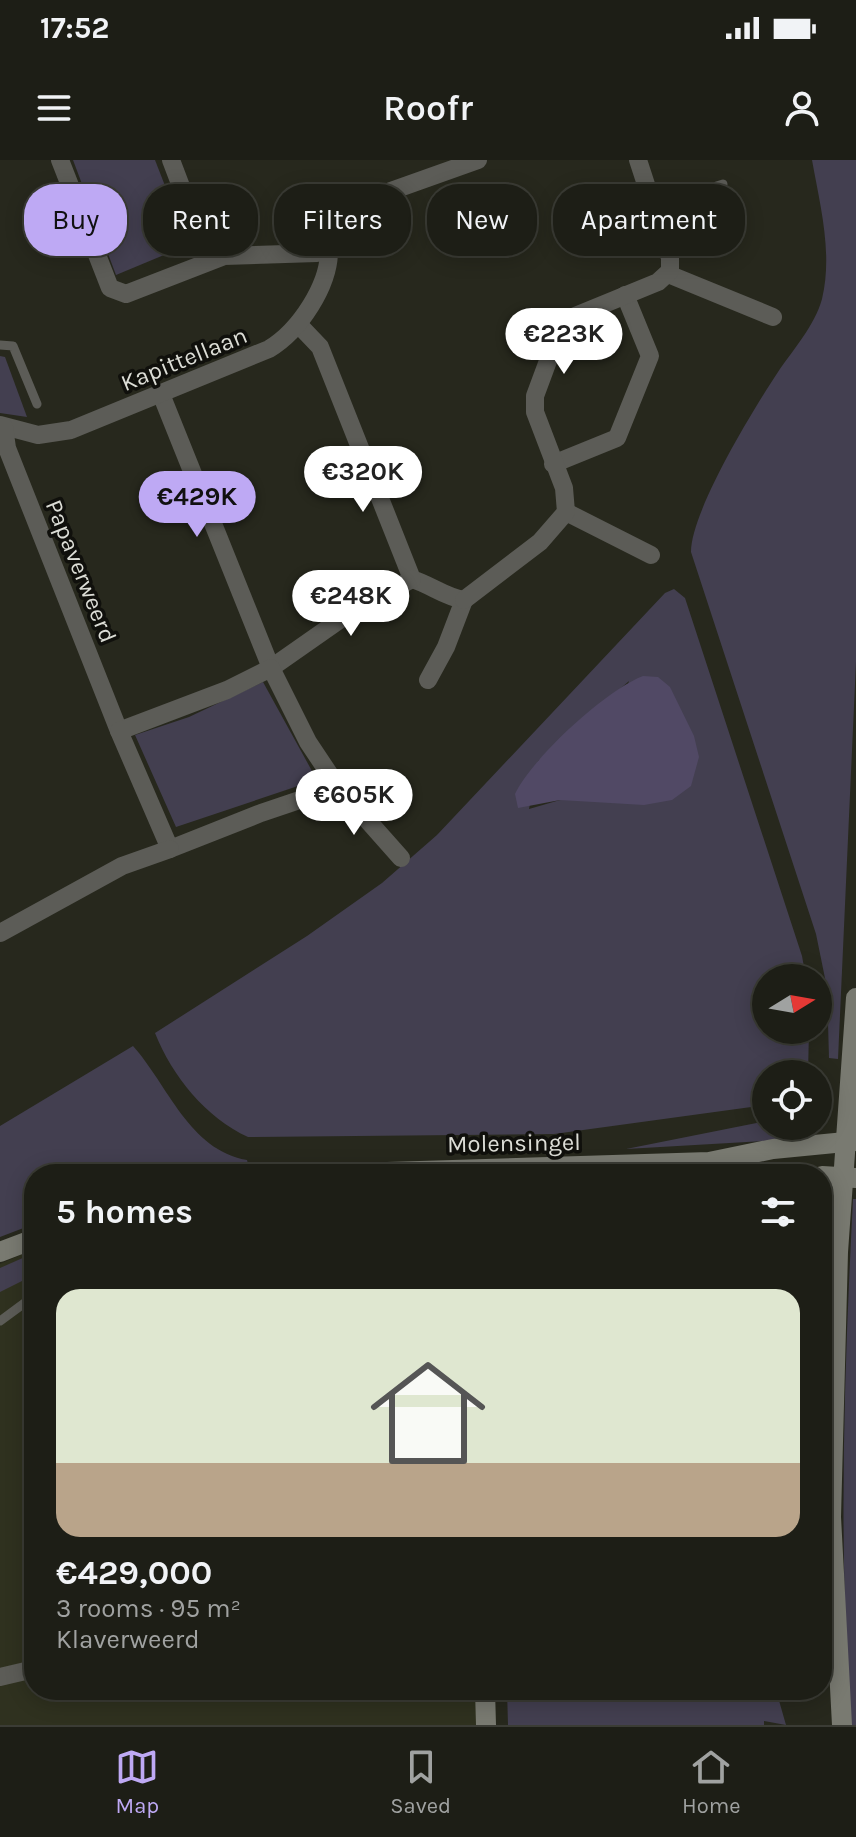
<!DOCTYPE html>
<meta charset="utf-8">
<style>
:root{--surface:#1d1e16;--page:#25271f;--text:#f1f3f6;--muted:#a0a2a1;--line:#3b3c35;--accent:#bea9f4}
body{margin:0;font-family:Karla,sans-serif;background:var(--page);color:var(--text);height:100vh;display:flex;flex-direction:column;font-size:30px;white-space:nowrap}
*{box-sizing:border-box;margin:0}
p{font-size:26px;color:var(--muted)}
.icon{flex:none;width:44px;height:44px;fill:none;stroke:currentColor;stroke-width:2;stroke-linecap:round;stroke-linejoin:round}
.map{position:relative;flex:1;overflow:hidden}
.sheet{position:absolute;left:24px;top:1004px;width:808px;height:536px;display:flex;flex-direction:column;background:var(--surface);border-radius:32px;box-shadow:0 4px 20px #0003,0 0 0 2px var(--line)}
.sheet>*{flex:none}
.top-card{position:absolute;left:24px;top:24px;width:808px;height:72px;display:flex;gap:16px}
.needle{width:52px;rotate:79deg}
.fabs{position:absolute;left:752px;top:804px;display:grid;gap:16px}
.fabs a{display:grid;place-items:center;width:80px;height:80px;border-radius:50%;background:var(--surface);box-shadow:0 4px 20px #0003,0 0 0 2px var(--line);font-size:40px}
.price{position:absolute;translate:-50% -68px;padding:0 18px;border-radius:28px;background:#fff;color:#222;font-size:26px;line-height:52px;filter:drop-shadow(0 2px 4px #0008)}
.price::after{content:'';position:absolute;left:50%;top:48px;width:24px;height:18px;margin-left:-12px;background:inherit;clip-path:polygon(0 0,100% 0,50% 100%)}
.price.selected{background:var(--accent);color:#111}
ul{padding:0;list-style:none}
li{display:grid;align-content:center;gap:16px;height:424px;padding:0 32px}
li span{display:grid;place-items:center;height:248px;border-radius:24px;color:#555}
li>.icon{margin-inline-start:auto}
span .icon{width:144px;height:144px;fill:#fffc;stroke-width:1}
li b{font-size:34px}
h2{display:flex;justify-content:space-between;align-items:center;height:96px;padding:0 32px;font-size:34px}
.chip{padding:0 28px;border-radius:32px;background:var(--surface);box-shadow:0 4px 20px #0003,0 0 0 2px var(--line);font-size:28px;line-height:72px}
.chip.selected{background:var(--accent);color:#111}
.status{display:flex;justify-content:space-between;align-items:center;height:56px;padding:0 40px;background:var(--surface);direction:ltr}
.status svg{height:22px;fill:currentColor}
header{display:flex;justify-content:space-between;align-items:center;height:104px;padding:0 32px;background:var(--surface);font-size:36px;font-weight:600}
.dock{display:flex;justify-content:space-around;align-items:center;height:112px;border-top:2px solid var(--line);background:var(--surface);font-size:22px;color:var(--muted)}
.dock a{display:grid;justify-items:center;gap:4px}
.dock .selected{color:var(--accent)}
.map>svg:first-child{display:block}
.built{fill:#2f311f}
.green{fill:#433f50;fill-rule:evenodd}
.forest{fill:#514965}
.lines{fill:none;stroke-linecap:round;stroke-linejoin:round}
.lane{stroke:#5c5c57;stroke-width:9}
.street{stroke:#5c5c57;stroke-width:18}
.secondary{stroke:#797a71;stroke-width:20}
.labels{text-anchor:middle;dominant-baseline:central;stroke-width:7;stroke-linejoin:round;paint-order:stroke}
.street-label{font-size:24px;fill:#dcddd6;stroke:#10100c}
</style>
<div class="status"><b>17:52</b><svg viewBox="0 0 49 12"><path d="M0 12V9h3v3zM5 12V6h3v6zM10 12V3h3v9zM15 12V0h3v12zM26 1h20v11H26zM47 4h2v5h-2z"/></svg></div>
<header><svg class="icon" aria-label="menu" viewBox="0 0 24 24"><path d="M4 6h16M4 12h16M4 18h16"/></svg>Roofr<svg class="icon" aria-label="person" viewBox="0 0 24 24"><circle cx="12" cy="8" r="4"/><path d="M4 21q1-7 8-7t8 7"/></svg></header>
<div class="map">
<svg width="856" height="1565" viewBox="0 0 856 1565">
<rect width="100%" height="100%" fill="#27281d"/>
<!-- built -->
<path class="built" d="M34 1089V1530H494L493 1565H0V1104Z"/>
<!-- green -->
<g class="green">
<path d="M73 0H155L188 85 116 115Z"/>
<path d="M812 0H856V502L838 899 829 898 827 828 816 774 691 392C691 351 754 248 778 212 793 190 815 165 822 139 833 93 820 45 812 0Z"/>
<path d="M0 196 5 197 27 257 0 253Z"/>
<path d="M674 429 685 438 802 796 806 818H766V870H809L808 914H766V945L554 974 248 977C206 958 172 916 155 873L307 776 382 723 437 675 665 433ZM629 521 592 640H560L529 649 538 601Z"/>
<path d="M263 522 312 611 311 617 304 624 176 667 135 575 189 557Z"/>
<path d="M133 886C168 925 189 990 247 1000L250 1012 34 1014V1064L0 1077V966Z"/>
<path d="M766 961V966H806V970L796 973V979L626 989Z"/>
<path d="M853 1039H856V1565H851C838 1389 844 1215 853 1039Z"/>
<path d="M34 1093V1115L0 1132V1108Z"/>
<path d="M507 1530H776L786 1565 764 1561V1565H508Z"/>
</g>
<!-- forest -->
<path class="forest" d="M643 516 658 517 670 527 694 576 699 597 691 626 672 640 644 645 560 640 518 648 515 634C532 598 606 530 643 516Z"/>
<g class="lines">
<!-- lane -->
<g class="lane">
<path d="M653 46 723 24"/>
<path d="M0 185 13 186 37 244"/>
<path d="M0 1161 34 1136"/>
</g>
<!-- street -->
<g class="street">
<path d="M60 0 110 128 126 134 224 96 317 93 329 89 374 37 478 0"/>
<path d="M171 0 209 100"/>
<path d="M668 114 773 157"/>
<path d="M299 165 320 187 412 419C431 425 445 437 464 440L446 487 428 520"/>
<path d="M161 234 271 508 341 459 412 419"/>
<path d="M0 265 38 275 71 270 269 189C299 171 330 125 329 89"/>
<path d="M4 267 7 288 119 571"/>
<path d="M553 304 617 278 650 196 625 135"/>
<path d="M566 352 651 395"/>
<path d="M464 440 540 382 566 352 564 328 535 252V236L558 174 575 156 658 122 670 111V98L638 0"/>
<path d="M338 627 261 653 170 689 119 571 227 530 271 508 308 582 338 627 401 698"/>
<path d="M0 773 122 706 170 689"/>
<path d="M0 1517 34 1509"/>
</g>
<!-- secondary -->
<g class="secondary">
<path d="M717 1004 764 1014"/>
<path d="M321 1014 709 1002 773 989 856 981"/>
<path d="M822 1016 856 1018"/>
<path d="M0 1092 34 1079"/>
<path d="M485 1530 486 1565"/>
<path d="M842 1565 831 1357 838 1092 856 838"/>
</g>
</g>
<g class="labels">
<!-- street labels -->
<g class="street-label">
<text transform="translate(184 199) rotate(-22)">Kapittellaan</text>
<text transform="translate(81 411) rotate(68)">Papaverweerd</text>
<text transform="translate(514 983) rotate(-1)">Molensingel</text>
</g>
</g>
</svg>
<div class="fabs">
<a><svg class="needle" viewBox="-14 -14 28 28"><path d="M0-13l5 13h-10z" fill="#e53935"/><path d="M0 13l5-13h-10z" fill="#a0a2a1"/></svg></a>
<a><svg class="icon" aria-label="locate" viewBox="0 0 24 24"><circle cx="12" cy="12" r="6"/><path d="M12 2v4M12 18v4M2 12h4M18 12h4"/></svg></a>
</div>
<b class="price" style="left:564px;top:216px">€223K</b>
<b class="price" style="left:363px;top:354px">€320K</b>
<b class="price selected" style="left:197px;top:379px">€429K</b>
<b class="price" style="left:351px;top:478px">€248K</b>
<b class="price" style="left:354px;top:677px">€605K</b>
<div class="top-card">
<a class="chip selected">Buy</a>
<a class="chip">Rent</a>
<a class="chip">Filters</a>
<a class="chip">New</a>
<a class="chip">Apartment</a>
</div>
<section class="sheet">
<h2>5 homes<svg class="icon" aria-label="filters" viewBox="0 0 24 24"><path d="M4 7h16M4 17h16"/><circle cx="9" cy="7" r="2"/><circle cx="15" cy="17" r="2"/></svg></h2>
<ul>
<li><span style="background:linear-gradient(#dfe7d0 70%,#b9a48a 0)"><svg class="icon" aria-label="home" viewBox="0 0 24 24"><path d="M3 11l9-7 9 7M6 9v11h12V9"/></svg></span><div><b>€429,000</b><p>3 rooms · 95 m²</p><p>Klaverweerd</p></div></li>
</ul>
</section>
</div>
<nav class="dock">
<a class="selected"><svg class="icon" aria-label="map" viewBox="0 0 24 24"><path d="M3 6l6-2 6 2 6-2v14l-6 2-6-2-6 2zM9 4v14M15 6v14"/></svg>Map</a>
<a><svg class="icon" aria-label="saved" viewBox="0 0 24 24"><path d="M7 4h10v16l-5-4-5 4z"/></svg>Saved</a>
<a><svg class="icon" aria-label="home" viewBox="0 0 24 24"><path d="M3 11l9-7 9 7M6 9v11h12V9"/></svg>Home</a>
</nav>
